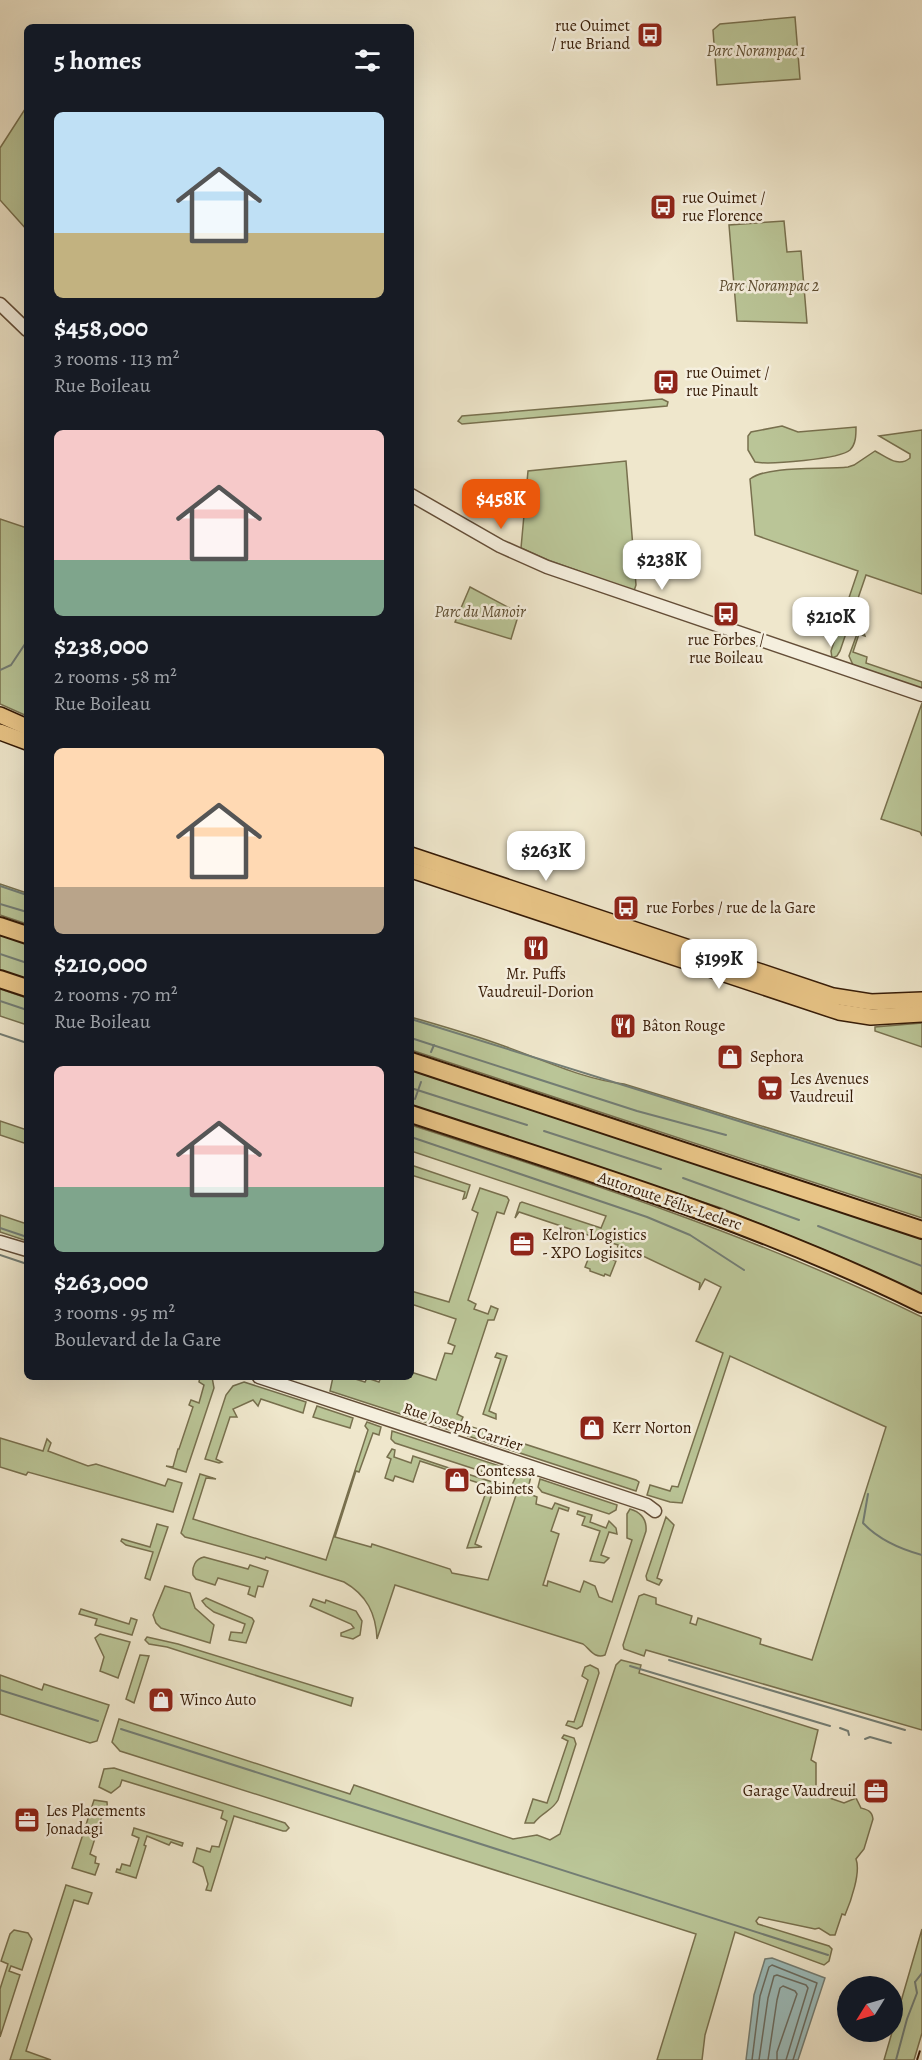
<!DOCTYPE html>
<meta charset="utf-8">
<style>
:root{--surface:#171b24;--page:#20242c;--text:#f1f3f6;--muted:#9ea1a6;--accent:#ea580c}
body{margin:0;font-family:Alegreya,serif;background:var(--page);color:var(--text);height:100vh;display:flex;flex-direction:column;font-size:22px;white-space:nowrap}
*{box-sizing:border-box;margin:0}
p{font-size:20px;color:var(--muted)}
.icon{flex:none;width:33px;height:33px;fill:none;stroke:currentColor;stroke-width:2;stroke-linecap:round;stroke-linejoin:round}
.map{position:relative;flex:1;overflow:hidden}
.details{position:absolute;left:24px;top:24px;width:390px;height:1356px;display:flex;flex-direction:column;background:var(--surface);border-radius:9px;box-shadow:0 6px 24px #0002}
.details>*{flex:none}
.needle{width:39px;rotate:233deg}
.tools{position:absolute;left:837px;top:1976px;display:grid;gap:12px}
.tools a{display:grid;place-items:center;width:66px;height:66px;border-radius:50%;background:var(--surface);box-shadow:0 6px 24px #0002;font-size:30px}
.price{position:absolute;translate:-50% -51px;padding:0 14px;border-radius:12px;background:#fff;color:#222;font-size:20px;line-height:39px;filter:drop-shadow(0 2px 3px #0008)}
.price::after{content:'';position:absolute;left:50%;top:36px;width:18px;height:14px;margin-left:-9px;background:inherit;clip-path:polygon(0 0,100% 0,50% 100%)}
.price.active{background:var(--accent);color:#fff}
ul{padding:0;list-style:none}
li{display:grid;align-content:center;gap:12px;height:318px;padding:0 30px}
li span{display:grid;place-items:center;height:186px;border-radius:9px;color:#555}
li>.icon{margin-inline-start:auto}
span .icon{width:108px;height:108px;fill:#fffc;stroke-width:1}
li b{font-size:26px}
h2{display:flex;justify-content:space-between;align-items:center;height:72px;padding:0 30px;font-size:26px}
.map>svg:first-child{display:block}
.green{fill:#bac597;stroke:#78704e;stroke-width:1.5}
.water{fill:#9cbebe;stroke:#737d74;stroke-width:1.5}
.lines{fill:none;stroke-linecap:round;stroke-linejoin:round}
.shore{stroke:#696c62;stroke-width:1.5}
.stream{stroke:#737d74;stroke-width:2}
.minor-casing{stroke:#644e38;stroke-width:15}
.major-casing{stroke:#361b06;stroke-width:18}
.highway-casing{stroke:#361b06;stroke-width:20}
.minor{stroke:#f5efde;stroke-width:12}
.major{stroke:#e8c486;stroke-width:15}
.highway{stroke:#e8c486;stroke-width:16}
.rail{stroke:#361b06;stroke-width:2;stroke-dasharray:10 10;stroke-linecap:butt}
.labels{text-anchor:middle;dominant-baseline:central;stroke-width:5;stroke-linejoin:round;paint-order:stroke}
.poi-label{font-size:16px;fill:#361b06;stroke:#f5efde;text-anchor:start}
.park-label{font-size:16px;font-style:italic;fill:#5e4e32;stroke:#f5efde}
.street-label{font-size:16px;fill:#361b06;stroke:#f5efde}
</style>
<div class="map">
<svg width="922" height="2060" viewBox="0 0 922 2060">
<rect width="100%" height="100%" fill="#efe7cc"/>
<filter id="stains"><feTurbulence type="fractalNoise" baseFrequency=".00333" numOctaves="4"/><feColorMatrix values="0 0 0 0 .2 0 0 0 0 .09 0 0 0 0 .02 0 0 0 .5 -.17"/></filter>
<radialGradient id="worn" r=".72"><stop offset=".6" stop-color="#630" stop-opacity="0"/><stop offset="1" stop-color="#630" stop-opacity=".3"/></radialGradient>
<!-- green -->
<g class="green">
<path d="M795 17 800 79 717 85 713 30 720 24Z"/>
<path d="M27 106V230L0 200V148Z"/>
<path d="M784 221 787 252 801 251 807 323 737 321 729 225Z"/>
<path d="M662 399 668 402 667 406 462 424 458 421 462 416Z"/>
<path d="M782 426 798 432 856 427C856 435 856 444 850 450 840 459 769 465 755 462L748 450V436L751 432Z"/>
<path d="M922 430V594L866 575 840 651 837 656 832 658 831 651 858 571 755 535 750 479C768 465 824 470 848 467L854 465 875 451C887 457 898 468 910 458V454L879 436Z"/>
<path d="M626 461 636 585 634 591 548 560 521 548 528 471Z"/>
<path d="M0 519 27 528V716L0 704Z"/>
<path d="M470 587 519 613 511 639 455 622Z"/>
<path d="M859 632 864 633 865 636 859 634 853 652 867 657 866 663 922 682V689L853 665 849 656 857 634Z"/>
<path d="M922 703V836L920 832 881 819Z"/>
<path d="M0 884 27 893V924L0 915Z"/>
<path d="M0 935 27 944V979L0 970Z"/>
<path d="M0 989 27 998V1025L0 1016Z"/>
<path d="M411 1017C442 1026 474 1035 504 1046 544 1060 582 1079 624 1084L922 1175V1218L411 1050Z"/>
<path d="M922 1023V1047L875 1031V1027Z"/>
<path d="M411 1070 922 1238V1295L839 1256 721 1208 411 1105Z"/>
<path d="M0 1121 27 1130V1144L0 1135Z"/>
<path d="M411 1125C585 1181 758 1237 922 1317V1730L646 1650 644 1656 624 1649 623 1645 639 1596 644 1594 656 1598V1604L692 1616 690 1623 696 1625 698 1618 759 1638 761 1639 760 1644 812 1660 886 1427 730 1356 682 1503 670 1502 647 1495 650 1485 670 1491 672 1486 678 1487 723 1353 696 1341 721 1287 705 1279 699 1290 700 1283 624 1247 620 1253 617 1250 618 1245 519 1212 515 1218 520 1203 522 1202 601 1228 606 1216 411 1151Z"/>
<path d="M411 1165 470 1185 466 1198 463 1199 465 1192 411 1175Z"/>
<path d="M480 1188 507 1197 509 1200 504 1214 497 1212 468 1300 476 1304 474 1309 488 1314 491 1306 498 1309 494 1320H488L457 1414 463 1417 456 1432 330 1391 333 1377H349L365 1382 367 1378 379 1382 381 1377H411V1372L436 1380 445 1353 452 1354 455 1346 448 1343 456 1319 411 1304V1291L449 1302 478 1213 472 1210Z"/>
<path d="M0 1215 27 1224V1241L0 1232Z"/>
<path d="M591 1252 616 1261 610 1276 605 1274 604 1276 590 1271V1269L585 1267Z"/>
<path d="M497 1353 507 1356 489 1411 496 1414V1419L483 1414 501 1359 495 1357Z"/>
<path d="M200 1377H212L214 1388 186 1472 166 1466 173 1467 178 1449H179L193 1407 189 1405 191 1400 199 1403 204 1385 199 1382Z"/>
<path d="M244 1382 306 1402 303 1413 261 1399 258 1406 253 1400 233 1409 237 1417H230L216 1459 222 1462 219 1463 205 1459 226 1395 233 1386Z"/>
<path d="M317 1406 353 1418 350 1428 313 1417Z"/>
<path d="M367 1422 381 1427 379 1435 373 1433 359 1472 356 1471 335 1537 371 1547 372 1544 450 1569 452 1573 488 1580 518 1489 512 1485 516 1476 521 1473 531 1476 527 1493 537 1497 536 1504 552 1509 555 1503 569 1508 568 1511 559 1508 551 1531 559 1534 543 1585 547 1586 548 1581 580 1592 584 1581 595 1586 599 1597 612 1602 632 1540 627 1538V1514L630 1509C640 1512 647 1519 646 1531L605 1655C594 1659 590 1649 583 1644L395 1585 377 1639C376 1614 367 1595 344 1582L266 1557 265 1559 193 1539 185 1537 181 1533 200 1474 216 1479 206 1478 193 1519 326 1560 368 1430 365 1426Z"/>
<path d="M472 1427 636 1480 639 1482 636 1491 468 1436Z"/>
<path d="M392 1431 503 1467 506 1473 503 1476H496L395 1443 391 1439Z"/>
<path d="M0 1438 43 1451 47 1439 51 1443 48 1451 88 1466 96 1464 165 1486 168 1479 182 1483 173 1512 28 1472 26 1475 0 1467Z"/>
<path d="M392 1449 395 1450 394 1457 411 1463 413 1456 455 1470 454 1472 420 1461 413 1482 395 1476 393 1481 385 1478 391 1459 387 1457Z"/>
<path d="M458 1471 502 1485H495L475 1544 482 1547 467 1548 488 1486 457 1476Z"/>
<path d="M540 1479 617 1505 616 1510 609 1514 542 1492 538 1487Z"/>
<path d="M578 1511 592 1515 590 1522 606 1528 609 1521 616 1528 617 1534 609 1532 601 1555 609 1558 604 1563 590 1561 600 1531 582 1525 585 1517 577 1514Z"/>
<path d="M666 1517 674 1525 657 1578 662 1580 659 1585 647 1580 646 1576Z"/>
<path d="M157 1524 168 1527 150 1580 145 1578 153 1552 126 1545 121 1541 122 1539 150 1547Z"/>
<path d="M204 1557 248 1569 250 1565 268 1571 263 1587 258 1586 255 1597 248 1594 250 1587 218 1578 215 1585 196 1579 193 1575C192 1567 195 1559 204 1557Z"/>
<path d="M165 1586 190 1593 195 1608 214 1625 210 1643 161 1628 156 1623 153 1615Z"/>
<path d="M206 1598 252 1618 254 1621 246 1643 229 1640 231 1632 242 1633 245 1624 214 1612 206 1606 202 1601Z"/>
<path d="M313 1599 325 1603 326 1600 356 1611 362 1621 360 1635 353 1639 341 1636V1633L354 1628 351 1624 310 1606Z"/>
<path d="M81 1609 129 1624 131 1618 137 1620 132 1635 95 1625 97 1619 79 1614Z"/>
<path d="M100 1634 130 1642 118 1678 100 1671 104 1657 95 1638Z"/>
<path d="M147 1637 178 1644 353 1698 351 1706 167 1647 149 1644 145 1640Z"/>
<path d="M140 1655 149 1656 134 1703 126 1699Z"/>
<path d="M621 1660 641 1665 639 1673 818 1730 811 1760 816 1763V1786L819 1788 818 1792 821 1795 844 1803 856 1798 861 1808C868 1810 872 1811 873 1819L864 1849 856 1859C861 1872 851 1901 845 1915L842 1914 835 1935H830L819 1928 815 1929 759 1917 756 1921 758 1924 829 1946 832 1949 829 1961 824 1965 735 1932 705 2035 702 2060H657L696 1934 120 1751 112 1742 119 1719 350 1794 354 1785 513 1839 537 1835 550 1840 560 1834 616 1665Z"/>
<path d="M590 1665 598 1669 599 1673 582 1726 577 1729 566 1725 568 1721 574 1722 588 1680 582 1676 585 1667Z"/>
<path d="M0 1675 42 1690 44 1684 109 1705 97 1741 90 1743 0 1714Z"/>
<path d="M564 1735 574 1738 576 1744 558 1800C552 1811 542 1812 534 1823H525L533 1799 547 1803 568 1741 562 1738Z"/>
<path d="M114 1768 285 1823 289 1828 286 1831H283L234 1816 211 1891 206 1890 208 1884 203 1867 193 1862 197 1848 210 1852 212 1846 219 1847 227 1821 221 1818 223 1811 122 1780 120 1786 111 1793 99 1787 104 1769Z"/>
<path d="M94 1800 107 1802 108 1817 102 1816 90 1854 96 1857 95 1863 99 1864 95 1875 72 1868Z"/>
<path d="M134 1828 183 1843 182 1846 171 1842 169 1845 147 1836 144 1845 146 1846 136 1878 116 1872 117 1869 120 1870 122 1864 130 1866 139 1838 132 1835Z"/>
<path d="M66 1885 92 1893 88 1904 74 1900 26 2051 51 2060H10Z"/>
<path d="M922 1929V2033L914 2060H884Z"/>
<path d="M14 1930 28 1933 32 1939 22 1970 11 1966 9 1971 20 1975 0 2037V1989L8 1964 1 1961 10 1934Z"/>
</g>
<!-- water -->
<path class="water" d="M772 1958 825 1978 798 2060H746L754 1995 765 1959Z"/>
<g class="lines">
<!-- shore -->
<g class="shore">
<path d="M752 2060 760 1996 769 1967 772 1965 817 1983 793 2060"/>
<path d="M759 2060 768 1998 774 1976 777 1975 806 1985 808 1988 786 2060"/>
<path d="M768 2060 777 2000 780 1988 783 1986 795 1991 797 1994 777 2052V2060"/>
</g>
<!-- stream -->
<g class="stream">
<path d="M0 670 11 665 27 641"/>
<path d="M0 886 27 895"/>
<path d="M0 904 27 912"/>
<path d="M0 954 27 963"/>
<path d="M0 1001 27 1010"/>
<path d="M411 1019 922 1178"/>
<path d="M0 1034 27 1043"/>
<path d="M411 1038 637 1111 726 1135"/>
<path d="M431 1052 434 1045"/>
<path d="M411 1088 527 1125"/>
<path d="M415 1099 421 1082"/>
<path d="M544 1131 661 1169"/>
<path d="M411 1137 647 1217 690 1235 744 1270"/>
<path d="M683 1178 799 1220"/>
<path d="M818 1226 922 1266"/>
<path d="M0 1228 27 1237"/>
<path d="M0 1255 27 1264"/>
<path d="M868 1494 863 1523C879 1540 900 1549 922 1555"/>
<path d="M669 1660 905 1730"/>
<path d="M630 1666 830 1726"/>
<path d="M0 1690 98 1721"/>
<path d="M840 1728 848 1731 849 1735"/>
<path d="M121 1729 828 1955"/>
<path d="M865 1739 870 1737 891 1743"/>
<path d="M915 1982 922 1973"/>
<path d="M896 2060 907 2019 917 1993 915 1982"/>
</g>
<!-- minor casing -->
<g class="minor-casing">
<g id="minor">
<path d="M0 304 27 330"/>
<path d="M411 495 500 546 547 567 922 695"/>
<path d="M0 1242 27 1250"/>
<path d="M259 1377 626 1498 647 1505 655 1511"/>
</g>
</g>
<!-- major casing -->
<g class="major-casing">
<g id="major">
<path d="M0 715 27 727"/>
<path d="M0 732 27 742"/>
<path d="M411 855 833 996 871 1002 922 1000"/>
<path d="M411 870 839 1012 871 1017 922 1014"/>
</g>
</g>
<!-- highway casing -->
<g class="highway-casing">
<g id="highway">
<path d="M0 926 27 935"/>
<path d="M0 979 27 988"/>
<path d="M411 1061 922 1230"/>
<path d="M411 1114C584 1171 758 1223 922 1304"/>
</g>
</g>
<!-- minor -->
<use href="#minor" class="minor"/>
<!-- major -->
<use href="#major" class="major"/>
<!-- highway -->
<use href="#highway" class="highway"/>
<!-- rail -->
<path class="rail" d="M917 2060 922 2044"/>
</g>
<!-- icons -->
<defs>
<g id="bus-square" transform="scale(1.35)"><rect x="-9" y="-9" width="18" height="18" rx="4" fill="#8f2418" stroke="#f5efde"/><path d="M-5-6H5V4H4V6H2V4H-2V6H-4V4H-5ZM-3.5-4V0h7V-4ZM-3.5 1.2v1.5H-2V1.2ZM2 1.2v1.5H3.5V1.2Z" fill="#fff"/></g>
<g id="restaurant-square" transform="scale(1.35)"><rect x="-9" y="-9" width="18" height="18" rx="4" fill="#8f2418" stroke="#f5efde"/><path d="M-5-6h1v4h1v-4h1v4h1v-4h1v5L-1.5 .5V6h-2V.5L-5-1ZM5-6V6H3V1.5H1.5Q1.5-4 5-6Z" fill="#fff"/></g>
<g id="shop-square" transform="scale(1.35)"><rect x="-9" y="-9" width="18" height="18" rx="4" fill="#8f2418" stroke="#f5efde"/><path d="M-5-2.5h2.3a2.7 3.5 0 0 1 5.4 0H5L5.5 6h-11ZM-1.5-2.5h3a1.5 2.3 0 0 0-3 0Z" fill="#fff"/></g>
<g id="supermarket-square" transform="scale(1.35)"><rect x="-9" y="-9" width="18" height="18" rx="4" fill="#8f2418" stroke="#f5efde"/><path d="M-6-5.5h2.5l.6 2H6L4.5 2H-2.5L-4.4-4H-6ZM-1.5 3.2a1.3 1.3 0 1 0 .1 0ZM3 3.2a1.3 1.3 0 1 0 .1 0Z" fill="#fff"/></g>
<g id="office-square" transform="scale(1.35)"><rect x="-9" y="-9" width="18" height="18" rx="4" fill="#8f2418" stroke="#f5efde"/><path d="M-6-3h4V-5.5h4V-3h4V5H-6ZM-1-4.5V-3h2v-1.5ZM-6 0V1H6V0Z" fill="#fff"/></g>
</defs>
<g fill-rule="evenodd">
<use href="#bus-square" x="650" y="35"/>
<use href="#bus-square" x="663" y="207"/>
<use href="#bus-square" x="666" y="382"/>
<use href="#bus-square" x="726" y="614"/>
<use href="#bus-square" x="626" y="908"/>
<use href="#restaurant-square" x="536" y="948"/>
<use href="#restaurant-square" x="623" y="1026"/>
<use href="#shop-square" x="730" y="1057"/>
<use href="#supermarket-square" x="770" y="1088"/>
<use href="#office-square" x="522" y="1244"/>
<use href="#shop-square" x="592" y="1428"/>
<use href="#shop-square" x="457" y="1480"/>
<use href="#shop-square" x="161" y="1700"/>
<use href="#office-square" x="876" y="1791"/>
<use href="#office-square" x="27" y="1820"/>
</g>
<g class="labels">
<!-- poi labels -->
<g class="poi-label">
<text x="630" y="26" text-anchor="end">rue Ouimet<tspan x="630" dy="18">/ rue Briand</tspan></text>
<text x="682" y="198">rue Ouimet /<tspan x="682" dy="18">rue Florence</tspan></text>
<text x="686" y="373">rue Ouimet /<tspan x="686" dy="18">rue Pinault</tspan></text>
<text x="726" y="640" text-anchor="middle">rue Forbes /<tspan x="726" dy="18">rue Boileau</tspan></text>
<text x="646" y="908">rue Forbes / rue de la Gare</text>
<text x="536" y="974" text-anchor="middle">Mr. Puffs<tspan x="536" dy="18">Vaudreuil-Dorion</tspan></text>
<text x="642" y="1026">Bâton Rouge</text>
<text x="750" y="1057">Sephora</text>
<text x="790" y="1079">Les Avenues<tspan x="790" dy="18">Vaudreuil</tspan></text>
<text x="542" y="1235">Kelron Logistics<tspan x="542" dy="18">- XPO Logisitcs</tspan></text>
<text x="612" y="1428">Kerr Norton</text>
<text x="476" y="1471">Contessa<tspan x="476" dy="18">Cabinets</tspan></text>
<text x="180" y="1700">Winco Auto</text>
<text x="856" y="1791" text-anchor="end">Garage Vaudreuil</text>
<text x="46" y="1811">Les Placements<tspan x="46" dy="18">Jonadagi</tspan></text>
</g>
<!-- park labels -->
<g class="park-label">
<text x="756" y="51">Parc Norampac 1</text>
<text x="769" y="286">Parc Norampac 2</text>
<text x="480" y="612">Parc du Manoir</text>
</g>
<!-- street labels -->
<g class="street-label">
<text transform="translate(670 1201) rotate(19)">Autoroute Félix-Leclerc</text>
<text transform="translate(463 1427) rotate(18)">Rue Joseph-Carrier</text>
</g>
</g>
<rect width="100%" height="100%" filter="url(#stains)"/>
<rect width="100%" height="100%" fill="url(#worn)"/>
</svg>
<div class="tools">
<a><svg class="needle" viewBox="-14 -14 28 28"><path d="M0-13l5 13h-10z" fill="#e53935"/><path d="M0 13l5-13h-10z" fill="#9ea1a6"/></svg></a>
</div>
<b class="price active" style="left:501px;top:530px">$458K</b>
<b class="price" style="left:662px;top:591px">$238K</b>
<b class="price" style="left:831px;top:648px">$210K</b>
<b class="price" style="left:546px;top:882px">$263K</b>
<b class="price" style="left:719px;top:990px">$199K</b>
<section class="details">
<h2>5 homes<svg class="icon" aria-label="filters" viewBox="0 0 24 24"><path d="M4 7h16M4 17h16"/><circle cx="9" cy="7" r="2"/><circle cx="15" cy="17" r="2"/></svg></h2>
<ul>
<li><span style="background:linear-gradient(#bfe0f5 65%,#c2b280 0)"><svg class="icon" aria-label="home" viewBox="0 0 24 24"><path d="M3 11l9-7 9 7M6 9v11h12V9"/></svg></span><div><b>$458,000</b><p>3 rooms · 113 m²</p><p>Rue Boileau</p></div></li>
<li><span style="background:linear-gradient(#f6c9c9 70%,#7fa58c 0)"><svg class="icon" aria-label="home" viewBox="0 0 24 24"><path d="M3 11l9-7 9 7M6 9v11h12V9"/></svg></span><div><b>$238,000</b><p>2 rooms · 58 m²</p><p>Rue Boileau</p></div></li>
<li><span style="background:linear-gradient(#ffd9b3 75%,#b9a48a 0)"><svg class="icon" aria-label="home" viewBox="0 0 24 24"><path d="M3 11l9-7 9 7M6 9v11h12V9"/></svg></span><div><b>$210,000</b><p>2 rooms · 70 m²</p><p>Rue Boileau</p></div></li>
<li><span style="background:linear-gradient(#f6c9c9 65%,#7fa58c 0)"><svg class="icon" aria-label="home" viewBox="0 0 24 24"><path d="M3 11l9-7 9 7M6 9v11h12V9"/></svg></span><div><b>$263,000</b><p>3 rooms · 95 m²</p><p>Boulevard de la Gare</p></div></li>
</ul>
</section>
</div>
